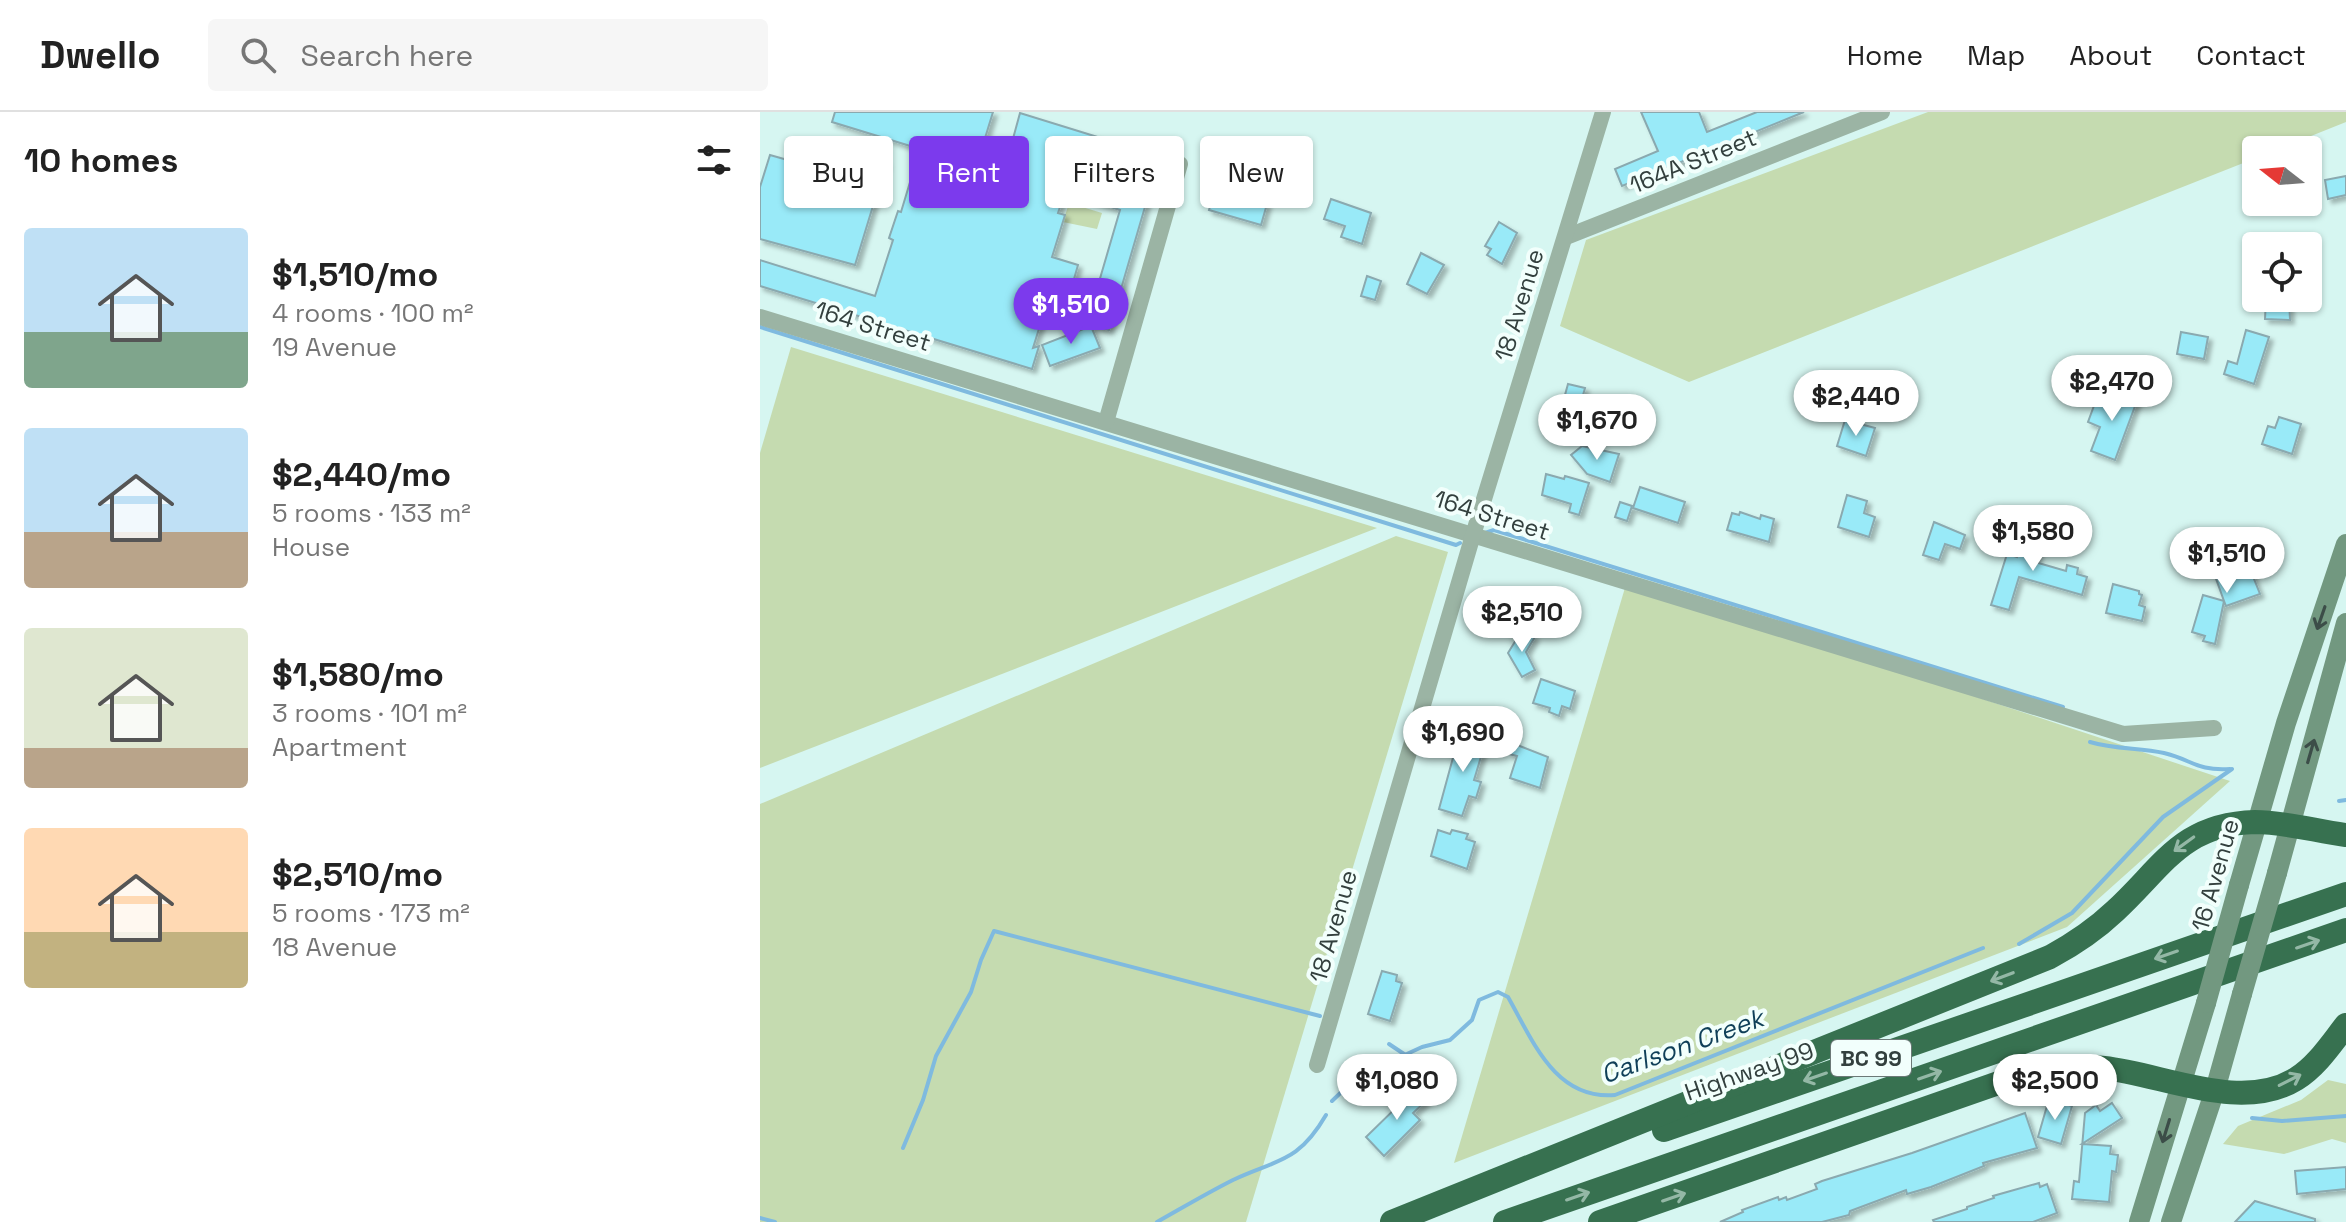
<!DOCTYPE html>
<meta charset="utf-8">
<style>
:root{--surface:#fff;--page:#f6f6f6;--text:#222;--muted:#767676;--line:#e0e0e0;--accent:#7c3aed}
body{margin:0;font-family:"Space Grotesk",sans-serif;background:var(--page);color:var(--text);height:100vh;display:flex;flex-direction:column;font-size:30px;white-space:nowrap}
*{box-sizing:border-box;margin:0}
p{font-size:26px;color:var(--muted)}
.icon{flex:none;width:44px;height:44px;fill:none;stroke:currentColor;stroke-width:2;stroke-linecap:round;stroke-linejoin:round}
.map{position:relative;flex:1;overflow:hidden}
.drawer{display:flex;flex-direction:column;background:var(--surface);width:760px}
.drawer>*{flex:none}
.top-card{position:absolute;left:24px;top:24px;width:760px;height:72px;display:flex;gap:16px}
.needle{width:52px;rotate:287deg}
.buttons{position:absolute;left:1482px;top:24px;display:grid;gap:16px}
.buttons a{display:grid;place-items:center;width:80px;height:80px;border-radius:8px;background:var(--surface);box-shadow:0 2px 6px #0004;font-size:40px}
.price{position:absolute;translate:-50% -68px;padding:0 18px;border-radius:28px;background:#fff;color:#222;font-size:26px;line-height:52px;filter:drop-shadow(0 2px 4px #0008)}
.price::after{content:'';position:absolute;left:50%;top:48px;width:24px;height:18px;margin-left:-12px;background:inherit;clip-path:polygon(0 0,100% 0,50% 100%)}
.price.selected{background:var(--accent);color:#fff}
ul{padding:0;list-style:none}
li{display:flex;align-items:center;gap:24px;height:200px;padding:0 24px}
li span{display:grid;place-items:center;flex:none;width:224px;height:160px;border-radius:8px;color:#555}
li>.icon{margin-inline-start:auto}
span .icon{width:96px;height:96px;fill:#fffc;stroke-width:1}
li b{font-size:34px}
h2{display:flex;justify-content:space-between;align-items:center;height:96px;padding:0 24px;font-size:34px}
.pill{padding:0 28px;border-radius:8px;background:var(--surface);box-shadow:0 2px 6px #0004;font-size:28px;line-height:72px}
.pill.selected{background:var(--accent);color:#fff}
header{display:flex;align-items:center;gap:48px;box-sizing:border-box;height:112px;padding:0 40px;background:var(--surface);border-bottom:2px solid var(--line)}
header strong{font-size:38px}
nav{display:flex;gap:44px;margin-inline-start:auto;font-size:28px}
.search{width:560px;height:72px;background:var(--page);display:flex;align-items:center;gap:20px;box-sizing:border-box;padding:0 28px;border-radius:8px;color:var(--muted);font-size:30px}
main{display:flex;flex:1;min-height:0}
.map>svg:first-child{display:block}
.green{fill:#c5dbb0}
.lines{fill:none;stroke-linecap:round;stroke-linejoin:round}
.stream{stroke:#7fbadf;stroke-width:4}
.building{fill:#99eaf8;stroke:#8aa9af;stroke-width:2;filter:url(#shadow)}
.street{stroke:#9bb4a4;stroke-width:16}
.secondary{stroke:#729880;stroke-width:20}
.highway{stroke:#377150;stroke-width:24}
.secondary-bridge{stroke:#729880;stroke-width:20}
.oneway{stroke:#3c4d48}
.oneway2{stroke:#94b8a6}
.labels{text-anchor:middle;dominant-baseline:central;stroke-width:8;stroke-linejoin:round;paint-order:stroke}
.shield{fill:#f2fffc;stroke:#6c7977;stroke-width:2}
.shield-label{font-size:22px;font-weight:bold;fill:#33403e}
.street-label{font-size:24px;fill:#33403e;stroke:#f2fffc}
.water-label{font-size:26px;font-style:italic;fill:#0f3f58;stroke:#f2fffc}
</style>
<header>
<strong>Dwello</strong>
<div class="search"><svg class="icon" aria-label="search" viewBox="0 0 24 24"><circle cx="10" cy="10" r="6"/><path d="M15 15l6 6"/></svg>Search here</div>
<nav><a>Home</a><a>Map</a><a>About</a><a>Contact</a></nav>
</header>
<main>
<section class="drawer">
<h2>10 homes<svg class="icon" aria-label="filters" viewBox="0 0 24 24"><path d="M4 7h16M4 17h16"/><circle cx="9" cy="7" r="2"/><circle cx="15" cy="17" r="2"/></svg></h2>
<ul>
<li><span style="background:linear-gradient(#bfe0f5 65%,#7fa58c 0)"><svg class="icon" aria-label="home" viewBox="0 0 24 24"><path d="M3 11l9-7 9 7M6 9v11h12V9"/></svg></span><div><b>$1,510/mo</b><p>4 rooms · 100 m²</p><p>19 Avenue</p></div></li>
<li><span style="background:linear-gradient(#bfe0f5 65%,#b9a48a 0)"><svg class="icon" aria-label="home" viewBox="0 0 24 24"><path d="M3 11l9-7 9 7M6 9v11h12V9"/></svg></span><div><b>$2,440/mo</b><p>5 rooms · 133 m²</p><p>House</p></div></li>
<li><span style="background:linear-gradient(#dfe7d0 75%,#b9a48a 0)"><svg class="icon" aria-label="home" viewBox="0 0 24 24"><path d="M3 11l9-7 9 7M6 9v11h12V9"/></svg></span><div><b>$1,580/mo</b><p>3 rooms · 101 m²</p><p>Apartment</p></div></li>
<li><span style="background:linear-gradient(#ffd9b3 65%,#c2b280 0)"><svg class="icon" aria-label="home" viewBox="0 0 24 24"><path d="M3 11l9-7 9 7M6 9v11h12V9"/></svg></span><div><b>$2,510/mo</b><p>5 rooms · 173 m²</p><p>18 Avenue</p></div></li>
</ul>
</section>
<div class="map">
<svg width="1586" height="1110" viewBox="0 0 1586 1110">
<defs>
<filter id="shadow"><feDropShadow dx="4" dy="4" stdDeviation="2" flood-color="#0004"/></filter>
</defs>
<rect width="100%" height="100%" fill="#d6f6f1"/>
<!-- green -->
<g class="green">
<path d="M1168 0H1586V10L1516 38H1496V46L929 270 800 214 826 128Z"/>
<path d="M309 91 342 101 337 117 303 110Z"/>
<path d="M31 235 617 416 0 656V341Z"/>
<path d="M636 424 688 440 486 1110H0V692Z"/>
<path d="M867 469 1470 669 1307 815 694 1051Z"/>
<path d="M1568 968 1586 972V1031L1572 1027 1524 1042 1463 1032 1478 1014 1541 988Z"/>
</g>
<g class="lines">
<!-- stream -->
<g class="stream">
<path d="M0 215 696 433 700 431"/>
<path d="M725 421 734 418 1303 595"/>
<path d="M1330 630C1354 637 1379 636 1404 641 1433 648 1436 659 1470 657"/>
<path d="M1579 689 1586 688"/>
<path d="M1259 832 1312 801 1403 705 1472 657"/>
<path d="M629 932 647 944"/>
<path d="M572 989 597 965 662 935 690 928 712 908 719 888 738 880 748 885C773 929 795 988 855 983L1223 836"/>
<path d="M1492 1006 1522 1009 1586 1004"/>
<path d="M143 1036 163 988 176 944 211 880 221 848 234 819 560 904"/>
<path d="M0 1106 15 1110"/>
<path d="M397 1110C422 1096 447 1081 473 1068 518 1047 538 1051 566 1003"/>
</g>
</g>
<!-- building -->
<g class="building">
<path d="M75 0H233L225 26 251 34 260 1 399 44 394 62 357 51 349 77 387 88 349 218 327 211 360 98 305 80 298 101 305 103 292 145 318 153 310 181 292 175 273 236 279 234 272 257 0 174V148L115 184 133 128 129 126 138 99 141 100 160 37 72 10Z"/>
<path d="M881 0H939L947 20 997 0H1044L862 74 855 57 898 39Z"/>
<path d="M60 32 126 51 95 153 0 127V75L10 43 31 49 30 53 52 58Z"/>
<path d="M1586 64V83L1568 87 1565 68Z"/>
<path d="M455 77 507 92 501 113 449 98Z"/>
<path d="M571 87 611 101 602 132 581 125 585 114 564 107Z"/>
<path d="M739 110 757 121 742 152 727 143 731 137 725 134Z"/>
<path d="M661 141 684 153 667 182 647 172Z"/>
<path d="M607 164 621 169 615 188 601 184Z"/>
<path d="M1506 186H1529L1530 208 1505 207Z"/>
<path d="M331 214 340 236 290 254 282 233Z"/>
<path d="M1486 218 1509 225 1494 272 1464 262 1468 249 1477 252Z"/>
<path d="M1421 220 1448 225 1444 247 1417 242Z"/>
<path d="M808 272 825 276 818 301 813 299 808 316 797 312Z"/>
<path d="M1354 277 1378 286 1355 348 1331 339 1340 315 1328 310 1335 291 1347 295Z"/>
<path d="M1519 305 1541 312 1532 342 1502 332 1508 314 1515 316Z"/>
<path d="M1085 308 1115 316 1106 344 1077 334Z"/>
<path d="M822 334 859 342 850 370 827 362 811 343Z"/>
<path d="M786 362 804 367 805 364 829 371 819 403 809 400 811 392 782 383Z"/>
<path d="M880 375 925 390 918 411 873 396Z"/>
<path d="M1087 383 1107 389 1104 401 1115 405 1109 425 1078 415Z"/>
<path d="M860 390 872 394 867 409 855 405Z"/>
<path d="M980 400 1000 407 1001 403 1014 407 1009 430 967 418 972 401 979 403Z"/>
<path d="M1174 410 1205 423 1200 437 1185 432 1179 448 1163 443Z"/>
<path d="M1274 415 1284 419 1275 450 1306 459 1307 453 1318 456 1317 462 1327 465 1322 483 1259 465 1249 498 1231 493 1247 442 1257 445 1263 423 1270 425Z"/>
<path d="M1476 436 1494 441 1490 457 1500 482 1466 494 1464 489 1455 532 1443 529 1445 524 1432 520 1443 483 1464 489 1455 464 1470 458Z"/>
<path d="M1353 472 1379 479V482L1382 483 1379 493 1385 495 1382 509 1346 501Z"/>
<path d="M762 518 775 525 766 540 775 558 762 565 748 541Z"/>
<path d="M781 567 815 579 810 597 802 594 799 604 789 600 790 596 773 591Z"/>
<path d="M706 619 726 628 714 668 721 670 716 686 709 684 702 704 679 697 700 620 705 622Z"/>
<path d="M752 631 788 645 780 676 750 666 757 644 749 642Z"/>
<path d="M678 718 690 722 692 718 708 722 706 727 715 730 707 757 671 744Z"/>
<path d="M622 859 637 863 636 869 642 871 630 909 608 902Z"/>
<path d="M649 973 666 989 653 1001 660 1008 624 1044 606 1025 642 990 637 984Z"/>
<path d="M1289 987 1312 994 1301 1032 1278 1025Z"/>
<path d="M1352 991 1362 1006 1322 1032 1351 1034 1350 1042 1358 1043 1356 1060 1352 1059 1349 1090 1312 1087 1314 1069 1319 1070 1325 1001 1336 993 1340 999Z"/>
<path d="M1265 1001 1277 1036 1223 1051 1224 1054 1171 1075 1147 1082 1146 1078 1090 1099 1089 1103 1062 1110H960L983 1100 982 1098 1018 1085 1019 1088 1026 1085 1027 1088 1057 1077 1055 1072 1062 1069 1152 1041Z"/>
<path d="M1586 1055V1077L1537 1082 1535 1059Z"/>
<path d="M1279 1071 1280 1075 1287 1072 1297 1101 1273 1110H1174L1173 1108 1207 1097V1095L1234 1086 1233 1084Z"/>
<path d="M1495 1089 1555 1107V1110H1475Z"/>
</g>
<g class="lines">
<!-- street -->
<g class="street">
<path d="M806 125 1122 0"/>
<path d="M0 205 1363 622 1454 616"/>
<path d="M346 310 420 52"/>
<path d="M557 953 713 423 843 0"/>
</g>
<!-- secondary -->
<g class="secondary">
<path d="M1517 761 1586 511"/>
<path d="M1479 773 1526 611 1586 432"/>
<path d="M1379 1110 1446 891"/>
<path d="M1411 1110 1455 978 1482 882"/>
</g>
<!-- highway -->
<g class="highway">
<path d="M904 1018 1586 782"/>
<path d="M632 1110 1290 845C1314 832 1335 818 1355 799 1403 755 1421 712 1495 710 1525 710 1556 719 1586 723"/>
<path d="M745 1110 1586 818"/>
<path d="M840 1110 1247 968C1279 959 1311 952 1344 956 1402 962 1481 1001 1536 967 1557 954 1571 932 1586 913"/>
</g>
<!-- secondary-bridge -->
<g class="secondary-bridge">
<path d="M1482 882 1517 761"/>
<path d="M1446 891 1479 773"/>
</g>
</g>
<!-- one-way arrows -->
<defs><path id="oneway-shaft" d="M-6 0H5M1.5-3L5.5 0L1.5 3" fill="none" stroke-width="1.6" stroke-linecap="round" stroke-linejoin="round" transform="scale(2)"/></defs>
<g class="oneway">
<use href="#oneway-shaft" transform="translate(1561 506) rotate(109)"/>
<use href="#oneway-shaft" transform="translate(1551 639) rotate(-74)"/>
<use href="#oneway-shaft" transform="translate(1406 1019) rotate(107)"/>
</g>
<g class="oneway2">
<use href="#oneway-shaft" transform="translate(1424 732) rotate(144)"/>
<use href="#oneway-shaft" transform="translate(1548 832) rotate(-19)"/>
<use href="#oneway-shaft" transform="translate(1406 843) rotate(161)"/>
<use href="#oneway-shaft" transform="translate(1242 865) rotate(159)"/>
<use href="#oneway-shaft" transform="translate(1170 963) rotate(-19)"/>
<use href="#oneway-shaft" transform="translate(1055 965) rotate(161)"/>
<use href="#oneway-shaft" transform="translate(1530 968) rotate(-27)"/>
<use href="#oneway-shaft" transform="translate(818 1084) rotate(-19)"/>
<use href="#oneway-shaft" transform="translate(914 1085) rotate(-19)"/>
</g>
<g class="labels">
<!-- shield labels -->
<rect class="shield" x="1071" y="928" width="80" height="36" rx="6"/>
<g class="shield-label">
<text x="1111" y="946">BC 99</text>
</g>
<!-- street labels -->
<g class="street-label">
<text transform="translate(933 49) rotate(-22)">164A Street</text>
<text transform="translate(759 193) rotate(-73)">18 Avenue</text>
<text transform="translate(113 214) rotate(17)">164 Street</text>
<text transform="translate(732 403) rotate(17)">164 Street</text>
<text transform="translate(1455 763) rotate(-74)">16 Avenue</text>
<text transform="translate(573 814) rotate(-74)">18 Avenue</text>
<text transform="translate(989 959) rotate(-19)">Highway 99</text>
</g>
<!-- water labels -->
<g class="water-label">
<text transform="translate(922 934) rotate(-20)">Carlson Creek</text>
</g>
</g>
</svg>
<div class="buttons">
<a><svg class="needle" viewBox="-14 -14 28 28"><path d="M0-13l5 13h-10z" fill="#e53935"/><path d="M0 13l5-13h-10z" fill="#767676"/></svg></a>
<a><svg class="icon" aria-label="locate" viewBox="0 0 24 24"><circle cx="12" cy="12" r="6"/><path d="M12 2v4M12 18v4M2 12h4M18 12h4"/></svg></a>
</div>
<b class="price selected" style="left:311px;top:234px">$1,510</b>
<b class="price" style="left:1352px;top:311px">$2,470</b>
<b class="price" style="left:1096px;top:326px">$2,440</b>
<b class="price" style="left:837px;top:350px">$1,670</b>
<b class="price" style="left:1273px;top:461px">$1,580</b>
<b class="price" style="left:1467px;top:483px">$1,510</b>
<b class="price" style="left:762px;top:542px">$2,510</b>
<b class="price" style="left:703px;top:662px">$1,690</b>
<b class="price" style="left:637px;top:1010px">$1,080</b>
<b class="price" style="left:1295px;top:1010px">$2,500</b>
<div class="top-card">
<a class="pill">Buy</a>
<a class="pill selected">Rent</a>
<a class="pill">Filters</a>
<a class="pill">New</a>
</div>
</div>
</main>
